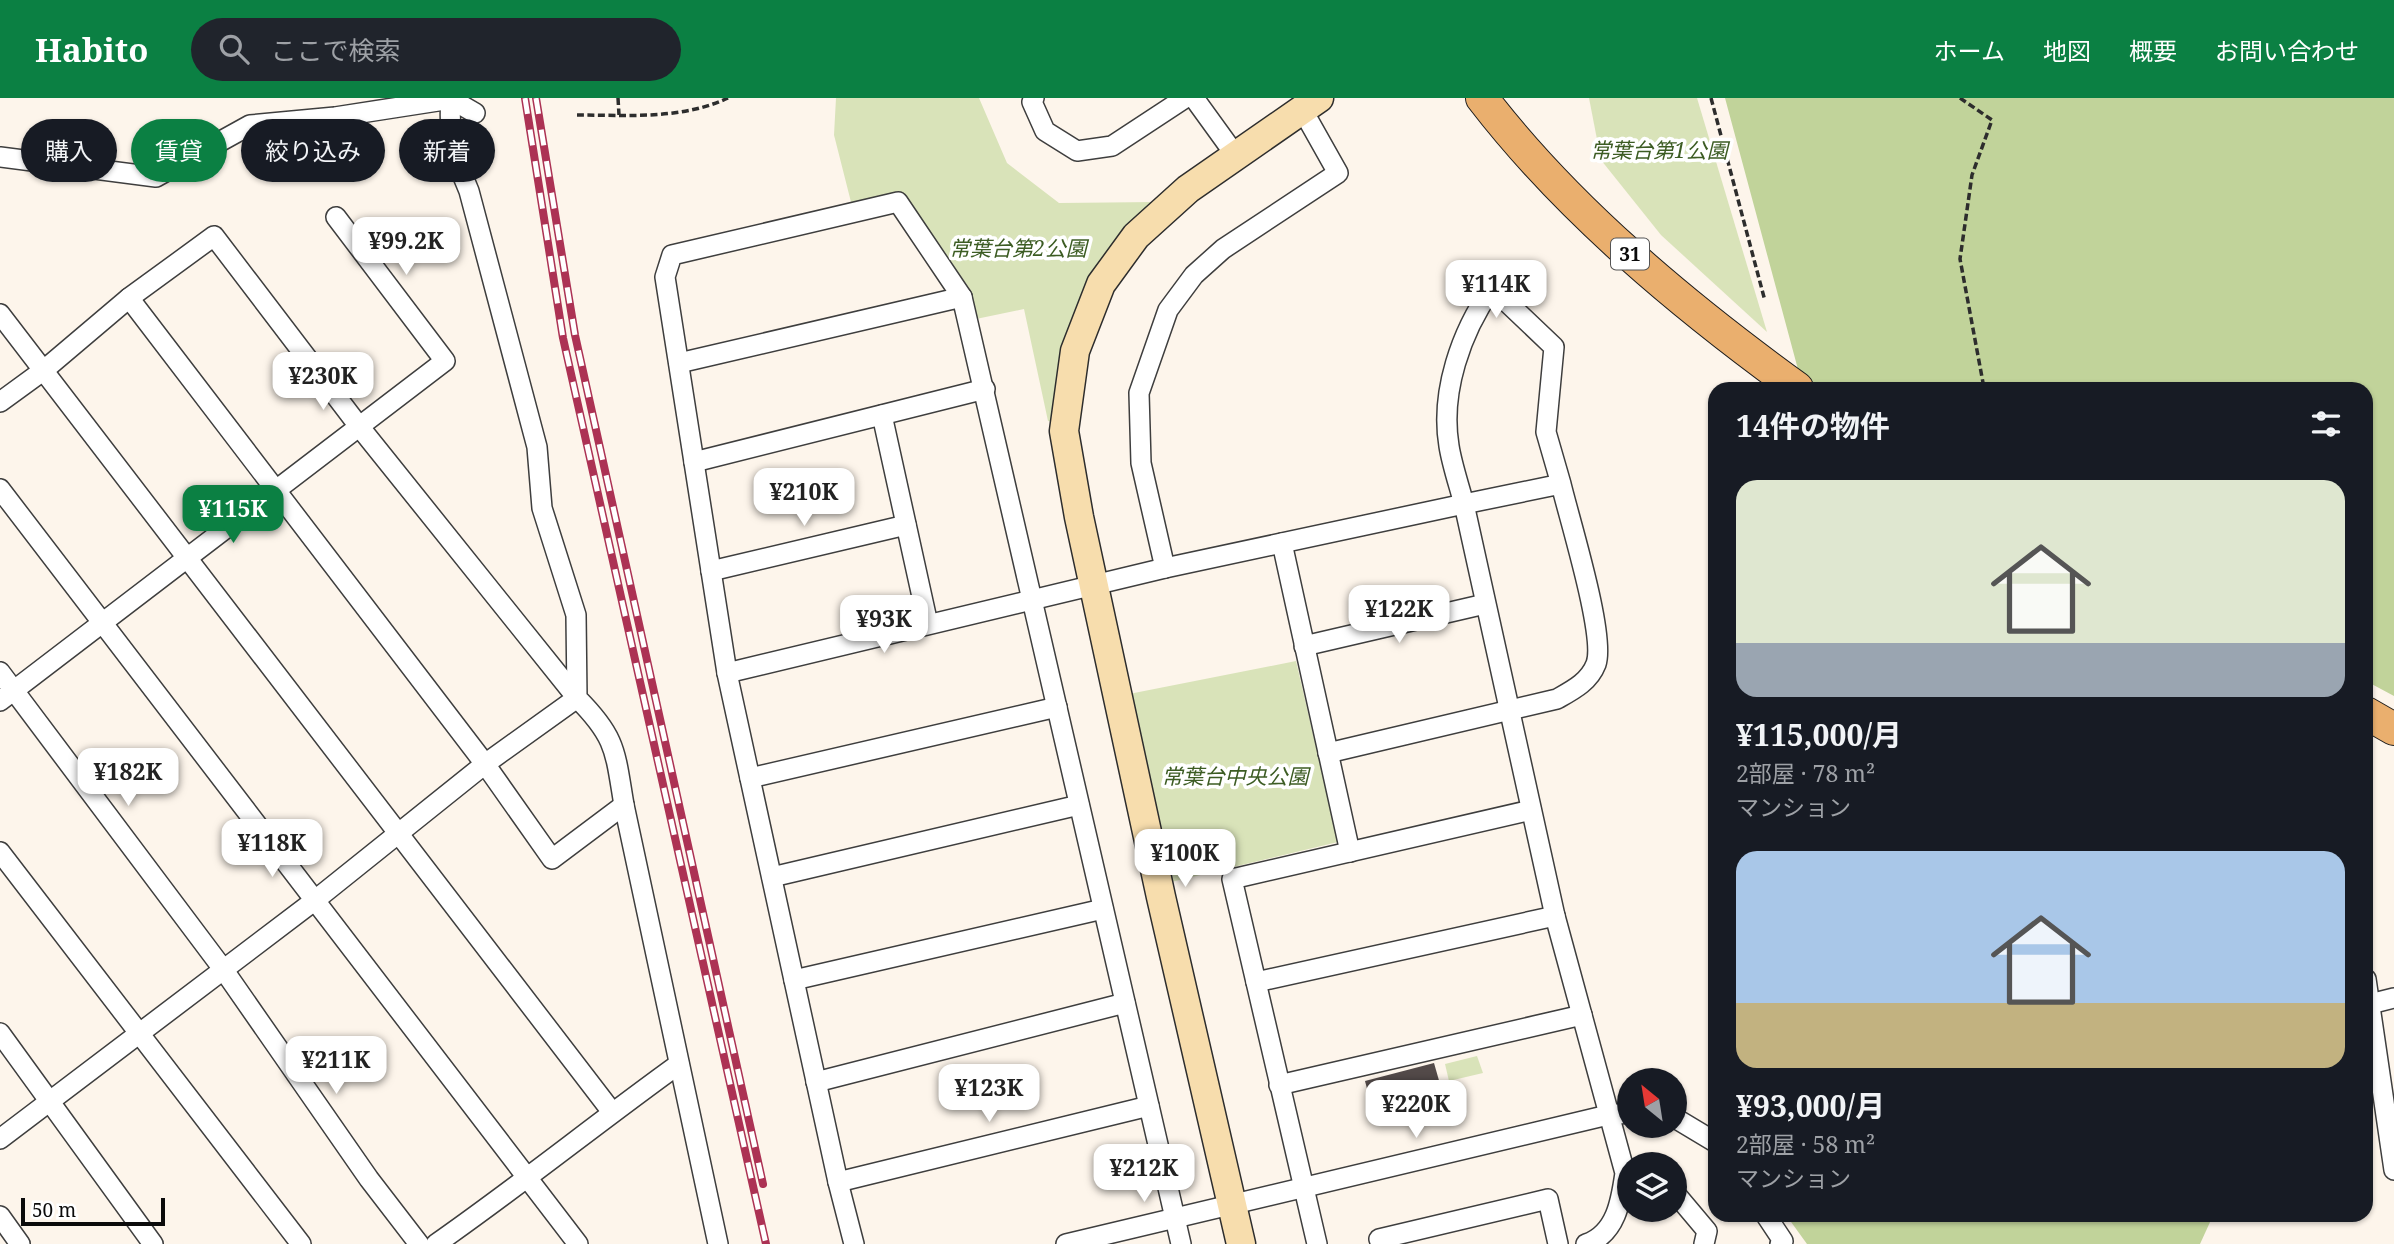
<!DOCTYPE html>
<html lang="ja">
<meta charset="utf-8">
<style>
:root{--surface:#171b24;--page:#20242c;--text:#f1f3f6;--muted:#9ea1a6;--accent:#0b8043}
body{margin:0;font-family:"Noto Serif","Noto Sans JP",serif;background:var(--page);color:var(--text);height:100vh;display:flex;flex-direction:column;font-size:26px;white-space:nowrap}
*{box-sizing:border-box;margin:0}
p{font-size:23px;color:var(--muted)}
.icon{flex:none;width:38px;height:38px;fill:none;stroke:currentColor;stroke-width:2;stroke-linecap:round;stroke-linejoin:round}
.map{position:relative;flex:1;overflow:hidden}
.panel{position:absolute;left:1708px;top:284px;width:665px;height:840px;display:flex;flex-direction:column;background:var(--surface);border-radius:21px;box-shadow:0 2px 5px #0004}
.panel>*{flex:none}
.top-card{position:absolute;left:21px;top:21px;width:665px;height:63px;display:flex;gap:14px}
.needle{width:46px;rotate:330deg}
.buttons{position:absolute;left:1617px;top:970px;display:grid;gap:14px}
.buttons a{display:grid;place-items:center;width:70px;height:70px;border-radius:50%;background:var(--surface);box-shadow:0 2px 5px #0004;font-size:35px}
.scale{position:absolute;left:21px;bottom:18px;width:144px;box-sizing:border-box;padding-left:7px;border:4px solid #0b0b0b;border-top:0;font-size:19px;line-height:24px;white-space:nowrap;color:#0b0b0b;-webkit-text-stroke:5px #fff;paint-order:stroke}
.price{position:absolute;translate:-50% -60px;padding:0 16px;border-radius:14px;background:#fff;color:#222;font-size:23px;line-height:46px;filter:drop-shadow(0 2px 4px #0008)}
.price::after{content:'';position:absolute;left:50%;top:42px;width:21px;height:16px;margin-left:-10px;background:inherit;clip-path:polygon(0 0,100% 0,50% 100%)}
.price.selected{background:var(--accent);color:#fff}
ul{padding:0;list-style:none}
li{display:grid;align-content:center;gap:14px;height:371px;padding:0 28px}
li span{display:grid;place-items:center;height:217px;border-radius:21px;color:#555}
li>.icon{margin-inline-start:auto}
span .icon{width:126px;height:126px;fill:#fffc;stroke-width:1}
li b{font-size:30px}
h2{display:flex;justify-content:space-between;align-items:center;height:84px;padding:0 28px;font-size:30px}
.chip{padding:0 24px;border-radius:32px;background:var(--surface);box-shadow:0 2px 5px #0004;font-size:24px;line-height:63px}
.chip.selected{background:var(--accent);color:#fff}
header{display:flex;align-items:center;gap:42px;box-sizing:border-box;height:98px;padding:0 35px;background:var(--accent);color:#fff}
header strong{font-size:33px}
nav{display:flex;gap:38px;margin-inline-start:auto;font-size:24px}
.search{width:490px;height:63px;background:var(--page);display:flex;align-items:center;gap:18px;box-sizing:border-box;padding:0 24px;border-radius:38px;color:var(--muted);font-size:26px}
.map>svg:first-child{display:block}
.green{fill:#d9e3b9}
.forest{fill:#c1d39a}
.building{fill:#534a49}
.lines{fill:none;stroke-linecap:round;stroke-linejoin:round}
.street-casing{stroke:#3e3e3e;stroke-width:22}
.secondary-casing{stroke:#2d2d2d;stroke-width:31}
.primary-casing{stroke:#1c1c1c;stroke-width:34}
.path{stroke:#2d2d2d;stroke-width:3.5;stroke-dasharray:7 3.5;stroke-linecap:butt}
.street{stroke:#fff;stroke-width:19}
.secondary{stroke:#f7ddad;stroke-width:28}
.primary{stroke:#eaaf6e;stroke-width:32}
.rail-casing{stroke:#ac3254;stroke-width:8}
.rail{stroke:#fff;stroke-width:5;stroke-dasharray:16;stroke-linecap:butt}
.labels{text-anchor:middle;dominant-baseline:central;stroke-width:7;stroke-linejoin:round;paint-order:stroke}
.shield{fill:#fff;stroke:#545454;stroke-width:2}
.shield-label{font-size:19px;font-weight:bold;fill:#0b0b0b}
.park-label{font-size:21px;font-style:italic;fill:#3c5c23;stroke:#fff}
</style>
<header>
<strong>Habito</strong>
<div class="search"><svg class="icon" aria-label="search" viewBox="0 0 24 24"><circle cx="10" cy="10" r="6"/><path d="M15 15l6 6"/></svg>ここで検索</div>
<nav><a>ホーム</a><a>地図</a><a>概要</a><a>お問い合わせ</a></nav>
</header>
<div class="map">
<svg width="2394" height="1146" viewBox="0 0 2394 1146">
<rect width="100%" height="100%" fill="#fdf5eb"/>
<!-- green -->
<g class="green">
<path d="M836 0H979L1007 65 1059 105 1156 104 1114 143 1066 251 1058 325 1048 323 1024 211 976 221 970 191 901 95 851 104 834 37Z"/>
<path d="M1589 0H1697L1767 234 1661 137 1601 62Z"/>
<path d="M1296 563 1338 744 1171 784 1129 596Z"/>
<path d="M1477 958 1483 975 1449 983 1445 966Z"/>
</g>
<!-- forest -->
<g class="forest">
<path d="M1725 0H2394V598L2366 583V290H1803Z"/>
<path d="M2209 1117 2211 1122 2200 1146H1807L1786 1117Z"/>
</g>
<!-- building -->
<path class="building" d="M1434 965 1440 986 1370 1002 1365 983Z"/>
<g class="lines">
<!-- street casing -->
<g class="street-casing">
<g id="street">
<path d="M451 0C448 38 454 58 469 93L537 349 542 410 576 517 577 600C617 640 615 654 624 707L718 1146"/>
<path d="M1034 0 1032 4 1045 33 1077 53 1112 48 1185 0"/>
<path d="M1194 0 1236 58"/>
<path d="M0 59 156 79 250 27 335 19 451 1 475 15"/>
<path d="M129 200 485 666 552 761 624 707"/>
<path d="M0 216 612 1014"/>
<path d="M679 265 962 199 1181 1146"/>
<path d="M0 304 44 272 129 200 214 138 358 327 577 600 485 666 314 803 0 1041"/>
<path d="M882 317 928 526"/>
<path d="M694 364 985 291"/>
<path d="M0 391 578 1146"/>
<path d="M1282 445 1350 754"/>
<path d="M1165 470 1141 365 1139 295 1168 212 1194 177 1223 151 1338 75 1302 11"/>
<path d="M711 473 906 427"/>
<path d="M1304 548 1485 506"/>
<path d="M0 574 223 871 369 1081 419 1146"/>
<path d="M727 575 1165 470 1464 406 1555 818 1625 1075C1621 1103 1616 1136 1586 1146"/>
<path d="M0 603 445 263 336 119"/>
<path d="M1328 655 1557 601C1573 592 1589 584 1596 566 1606 538 1569 420 1561 386L1464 406C1459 387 1452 367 1449 348 1440 294 1461 234 1492 190L1554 249 1546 334 1561 386"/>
<path d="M750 680 1057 609"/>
<path d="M0 754 301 1146"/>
<path d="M772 779 1079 707"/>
<path d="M2366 881 2394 1072"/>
<path d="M794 882 1103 811"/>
<path d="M1256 884 1555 818"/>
<path d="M2370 906 2394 900"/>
<path d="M0 935 153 1146"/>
<path d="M816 984 1125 905"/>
<path d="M1279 987 1582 917"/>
<path d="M1675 1020 1715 1044"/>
<path d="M838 1084 1149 1008"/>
<path d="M1675 1095 1707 1133 1704 1146"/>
<path d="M1765 1116 1783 1143 1780 1146"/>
<path d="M0 1118 20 1146"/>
<path d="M436 1146C519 1088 597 1025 679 966"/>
<path d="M854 1146 838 1084 727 575 665 179 672 157 898 104 962 199"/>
<path d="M1066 1146 1608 1017 1629 1015"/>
<path d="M1317 1146 1232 781 1531 712"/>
<path d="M1381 1146 1379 1141 1548 1101 1558 1146"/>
</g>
</g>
<!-- secondary casing -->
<g class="secondary-casing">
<path id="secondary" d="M1241 1146 1161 799 1079 419 1064 333 1075 253 1101 186 1136 138 1188 91 1319 0"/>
</g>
<!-- primary casing -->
<g class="primary-casing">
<g id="primary">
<path d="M1482 0C1568 112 1684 208 1797 290"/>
<path d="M2366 615 2394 631"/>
</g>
</g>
<!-- path -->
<g class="path">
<path d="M618 0 619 17"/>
<path d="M1711 0 1765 203"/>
<path d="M1960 0 1992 22 1972 77 1960 161 1984 290"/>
<path d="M577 17C627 17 681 22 728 0"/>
</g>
<!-- street -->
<use href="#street" class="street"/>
<!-- secondary -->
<use href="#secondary" class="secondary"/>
<!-- primary -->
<use href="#primary" class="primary"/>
<!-- rail casing -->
<g class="rail-casing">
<g id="rail">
<path d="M525 0 563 240 766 1146"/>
<path d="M536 0 575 237 763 1086"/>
</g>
</g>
<!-- rail -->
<use href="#rail" class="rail"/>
</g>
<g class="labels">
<!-- shield labels -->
<rect class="shield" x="1611" y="140.5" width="38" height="31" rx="5"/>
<g class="shield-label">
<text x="1630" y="156">31</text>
</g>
<!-- park labels -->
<g class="park-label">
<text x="1659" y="52">常葉台第1公園</text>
<text x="1018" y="150">常葉台第2公園</text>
<text x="1235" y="678">常葉台中央公園</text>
</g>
</g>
</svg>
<div class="buttons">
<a><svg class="needle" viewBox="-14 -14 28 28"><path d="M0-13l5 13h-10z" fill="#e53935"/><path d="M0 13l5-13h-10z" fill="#9ea1a6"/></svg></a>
<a><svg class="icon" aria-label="layers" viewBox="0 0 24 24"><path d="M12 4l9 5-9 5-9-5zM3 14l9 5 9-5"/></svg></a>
</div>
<div class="scale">50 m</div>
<b class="price" style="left:406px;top:179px">¥99.2K</b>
<b class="price" style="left:1496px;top:222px">¥114K</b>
<b class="price" style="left:323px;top:314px">¥230K</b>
<b class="price" style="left:804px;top:430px">¥210K</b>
<b class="price selected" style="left:233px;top:447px">¥115K</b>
<b class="price" style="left:1399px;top:547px">¥122K</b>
<b class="price" style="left:884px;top:557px">¥93K</b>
<b class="price" style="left:128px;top:710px">¥182K</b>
<b class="price" style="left:272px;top:781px">¥118K</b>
<b class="price" style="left:1185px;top:791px">¥100K</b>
<b class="price" style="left:336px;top:998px">¥211K</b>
<b class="price" style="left:989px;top:1026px">¥123K</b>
<b class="price" style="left:1416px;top:1042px">¥220K</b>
<b class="price" style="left:1144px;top:1106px">¥212K</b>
<div class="top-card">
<a class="chip">購入</a>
<a class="chip selected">賃貸</a>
<a class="chip">絞り込み</a>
<a class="chip">新着</a>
</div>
<section class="panel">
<h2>14件の物件<svg class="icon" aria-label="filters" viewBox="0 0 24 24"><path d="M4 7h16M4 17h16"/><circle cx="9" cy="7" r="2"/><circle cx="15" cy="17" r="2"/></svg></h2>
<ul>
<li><span style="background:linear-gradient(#dfe7d0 75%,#9aa5b1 0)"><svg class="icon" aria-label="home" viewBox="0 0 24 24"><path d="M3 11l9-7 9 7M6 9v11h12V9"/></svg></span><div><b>¥115,000/月</b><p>2部屋 · 78 m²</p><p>マンション</p></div></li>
<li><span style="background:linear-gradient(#a9c7e8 70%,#c2b280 0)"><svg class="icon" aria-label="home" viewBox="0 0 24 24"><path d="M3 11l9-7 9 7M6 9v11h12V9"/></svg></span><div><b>¥93,000/月</b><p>2部屋 · 58 m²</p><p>マンション</p></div></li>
</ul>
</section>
</div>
